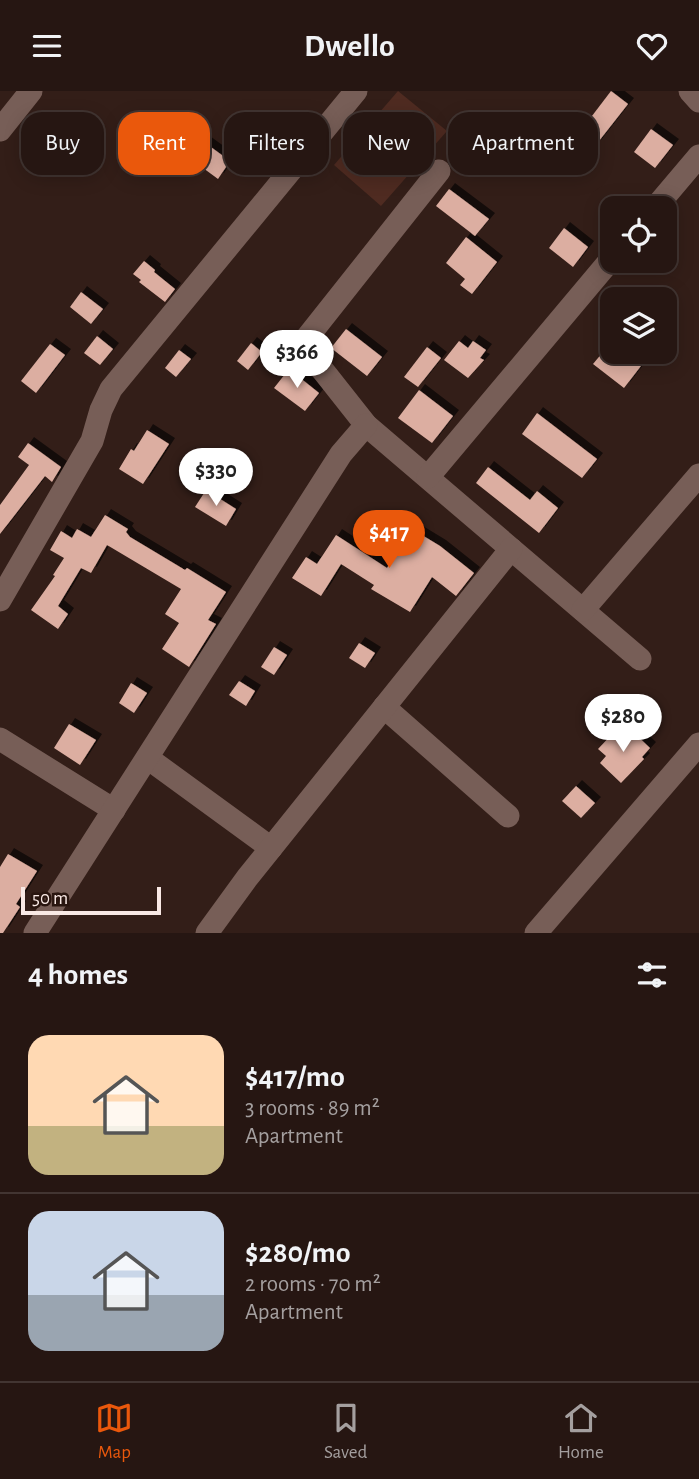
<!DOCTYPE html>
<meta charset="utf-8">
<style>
:root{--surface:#261612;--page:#322320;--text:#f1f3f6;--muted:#a49f9f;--line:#423532;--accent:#ea580c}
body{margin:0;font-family:"Alegreya Sans",sans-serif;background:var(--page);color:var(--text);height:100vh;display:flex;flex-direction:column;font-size:26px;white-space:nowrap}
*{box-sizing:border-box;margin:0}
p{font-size:23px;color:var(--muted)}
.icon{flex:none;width:38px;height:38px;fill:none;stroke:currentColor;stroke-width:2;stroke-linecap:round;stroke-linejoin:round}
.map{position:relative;height:842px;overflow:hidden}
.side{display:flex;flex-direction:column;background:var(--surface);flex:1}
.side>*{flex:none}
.guide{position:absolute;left:21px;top:21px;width:658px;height:63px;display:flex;gap:14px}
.buttons{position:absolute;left:600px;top:105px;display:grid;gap:14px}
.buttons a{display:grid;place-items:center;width:77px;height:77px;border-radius:14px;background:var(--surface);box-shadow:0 4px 18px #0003,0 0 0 2px var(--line);font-size:35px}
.scale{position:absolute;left:21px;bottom:18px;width:140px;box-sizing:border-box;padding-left:7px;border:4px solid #f9e9e5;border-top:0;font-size:19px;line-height:24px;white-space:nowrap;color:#f9e9e5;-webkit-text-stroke:5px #29150f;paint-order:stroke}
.price{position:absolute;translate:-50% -60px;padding:0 16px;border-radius:24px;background:#fff;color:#222;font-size:23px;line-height:46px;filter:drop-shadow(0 2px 4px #0008)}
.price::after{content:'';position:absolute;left:50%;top:42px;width:21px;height:16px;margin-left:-10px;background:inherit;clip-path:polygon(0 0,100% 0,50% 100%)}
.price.selected{background:var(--accent);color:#fff}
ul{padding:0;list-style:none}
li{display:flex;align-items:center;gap:21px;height:175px;padding:0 28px}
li+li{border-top:2px solid var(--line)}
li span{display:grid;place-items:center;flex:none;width:196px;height:140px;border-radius:21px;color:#555}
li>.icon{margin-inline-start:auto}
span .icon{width:84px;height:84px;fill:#fffc;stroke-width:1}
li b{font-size:30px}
h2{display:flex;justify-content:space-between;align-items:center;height:84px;padding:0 28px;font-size:30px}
.tag{padding:0 24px;border-radius:21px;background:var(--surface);box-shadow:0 4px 18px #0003,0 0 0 2px var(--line);font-size:24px;line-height:63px}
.tag.selected{background:var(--accent);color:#fff}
header{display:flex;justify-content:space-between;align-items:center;height:91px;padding:0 28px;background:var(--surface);font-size:32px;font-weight:700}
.menu{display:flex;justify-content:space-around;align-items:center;height:98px;border-top:2px solid var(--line);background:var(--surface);font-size:19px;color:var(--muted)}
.menu a{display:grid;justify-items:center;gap:4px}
.menu .selected{color:var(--accent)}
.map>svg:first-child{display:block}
.green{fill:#4f2b21}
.building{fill:#dcaea1;filter:url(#shadow)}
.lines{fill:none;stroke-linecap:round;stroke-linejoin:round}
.minor{stroke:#775e57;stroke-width:23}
</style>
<header><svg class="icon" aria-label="menu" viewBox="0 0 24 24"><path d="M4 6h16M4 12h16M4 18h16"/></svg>Dwello<svg class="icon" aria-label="heart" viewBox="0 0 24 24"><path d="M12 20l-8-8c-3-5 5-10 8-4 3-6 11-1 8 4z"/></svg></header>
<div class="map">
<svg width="699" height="842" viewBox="0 0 699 842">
<defs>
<filter id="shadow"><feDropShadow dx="6" dy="-6" stdDeviation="0" flood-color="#0009"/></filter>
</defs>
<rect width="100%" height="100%" fill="#331e18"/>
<!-- green -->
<path class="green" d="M398 0 447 40 381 115 334 74Z"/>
<!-- building -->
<g class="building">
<path d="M611 0 628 13 595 55 579 42Z"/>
<path d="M651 38 673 54 655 77 634 61Z"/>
<path d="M193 43 230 70 218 88 180 60Z"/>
<path d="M449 98 489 128 475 145 436 115Z"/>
<path d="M564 137 588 156 573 176 549 157Z"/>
<path d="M466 146 497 171 472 203 460 194 465 188 446 172Z"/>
<path d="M144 170 155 179 154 181 175 198 165 211 139 191 141 189 133 183Z"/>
<path d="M81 201 103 218 91 233 70 216Z"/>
<path d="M346 238 382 266 367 285 331 257Z"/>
<path d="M97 245 113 258 100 274 84 262Z"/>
<path d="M459 250 468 257 473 250 486 259 480 267 484 269 468 287 444 269Z"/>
<path d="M251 252 262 261 248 279 237 270Z"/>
<path d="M50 253 65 264 36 302 21 290Z"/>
<path d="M427 256 441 267 418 296 404 286Z"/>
<path d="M179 259 191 268 176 286 165 277Z"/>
<path d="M603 261H630L644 271 624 297 593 273Z"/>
<path d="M289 278 319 302 305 320 274 297Z"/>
<path d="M419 299 453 325 432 352 398 327Z"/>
<path d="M537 322 597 368 582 387 522 343Z"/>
<path d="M147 339 169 353 143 393 119 378 131 358 134 360Z"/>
<path d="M28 352 61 376 52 391 45 385 0 443V414L29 374 18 366Z"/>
<path d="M488 376 530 409 537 400 558 417 539 442 476 392Z"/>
<path d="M206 399 236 418 226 435 195 416Z"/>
<path d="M105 424 128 438 126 441 130 446 185 479 187 477 226 501 208 529 216 533 189 576 162 558 179 532 165 523 181 498 107 454 91 482 81 477 58 515 68 523 58 538 31 519 55 485 53 484 64 467 50 459 61 440 72 447 77 438 91 446Z"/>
<path d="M412 438 440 455 474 482 456 505 432 486 410 521 371 498 374 494 341 473 321 505 292 487 306 466 317 473 336 444 387 477Z"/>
<path d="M359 552 375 562 365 577 349 567Z"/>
<path d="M274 556 287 564 274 584 261 576Z"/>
<path d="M239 590 255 600 246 615 229 604Z"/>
<path d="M131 592 147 602 134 622 119 612Z"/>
<path d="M69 633 96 649 80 674 54 657Z"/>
<path d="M630 638 650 657 642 666 644 668 621 692 600 672 606 665 598 658 615 640 622 647Z"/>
<path d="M576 695 595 712 581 727 562 710Z"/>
<path d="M8 763 37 780 16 813 20 816 3 842H0V776Z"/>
</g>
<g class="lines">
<!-- minor -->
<g class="minor">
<path d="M690 0 699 10"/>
<path d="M0 39 31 0"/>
<path d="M439 80 302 253 366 334 640 568"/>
<path d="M655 117 699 65"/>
<path d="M428 386 612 167"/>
<path d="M0 509 92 350 101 319 111 298 356 0"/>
<path d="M583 519 699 384"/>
<path d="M384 616 508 725"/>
<path d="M0 648 114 719"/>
<path d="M149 668 271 757"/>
<path d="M35 842 341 363 366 334"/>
<path d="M207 842 247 787 511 458"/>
<path d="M536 842 699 653"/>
</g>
</g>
</svg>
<div class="buttons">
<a><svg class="icon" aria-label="locate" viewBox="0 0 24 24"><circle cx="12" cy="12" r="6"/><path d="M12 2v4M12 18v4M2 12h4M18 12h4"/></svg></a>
<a><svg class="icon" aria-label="layers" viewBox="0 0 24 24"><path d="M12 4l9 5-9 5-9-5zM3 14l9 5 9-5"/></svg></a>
</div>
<div class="scale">50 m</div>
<b class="price" style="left:297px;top:299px">$366</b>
<b class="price" style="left:216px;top:417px">$330</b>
<b class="price selected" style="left:389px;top:479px">$417</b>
<b class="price" style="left:623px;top:663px">$280</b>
<div class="guide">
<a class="tag">Buy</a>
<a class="tag selected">Rent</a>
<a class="tag">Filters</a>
<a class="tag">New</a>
<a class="tag">Apartment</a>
</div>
</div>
<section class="side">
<h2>4 homes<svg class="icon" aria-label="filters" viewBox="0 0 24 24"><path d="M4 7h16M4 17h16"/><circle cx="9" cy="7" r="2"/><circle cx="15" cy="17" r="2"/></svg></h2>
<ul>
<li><span style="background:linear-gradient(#ffd9b3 65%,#c2b280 0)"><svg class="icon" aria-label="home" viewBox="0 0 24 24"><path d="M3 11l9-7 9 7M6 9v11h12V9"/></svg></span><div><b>$417/mo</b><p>3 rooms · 89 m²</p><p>Apartment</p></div></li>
<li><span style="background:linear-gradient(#c9d6e8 60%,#9aa5b1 0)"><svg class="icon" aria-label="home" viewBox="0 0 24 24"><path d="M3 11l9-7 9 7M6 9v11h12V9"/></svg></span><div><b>$280/mo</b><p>2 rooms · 70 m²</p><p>Apartment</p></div></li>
</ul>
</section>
<nav class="menu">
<a class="selected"><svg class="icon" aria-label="map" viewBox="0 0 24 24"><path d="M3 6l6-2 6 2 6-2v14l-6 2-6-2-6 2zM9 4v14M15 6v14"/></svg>Map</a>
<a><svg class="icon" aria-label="saved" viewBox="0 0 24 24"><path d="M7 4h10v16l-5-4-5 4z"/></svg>Saved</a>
<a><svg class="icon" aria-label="home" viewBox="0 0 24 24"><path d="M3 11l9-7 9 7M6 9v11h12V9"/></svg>Home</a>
</nav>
